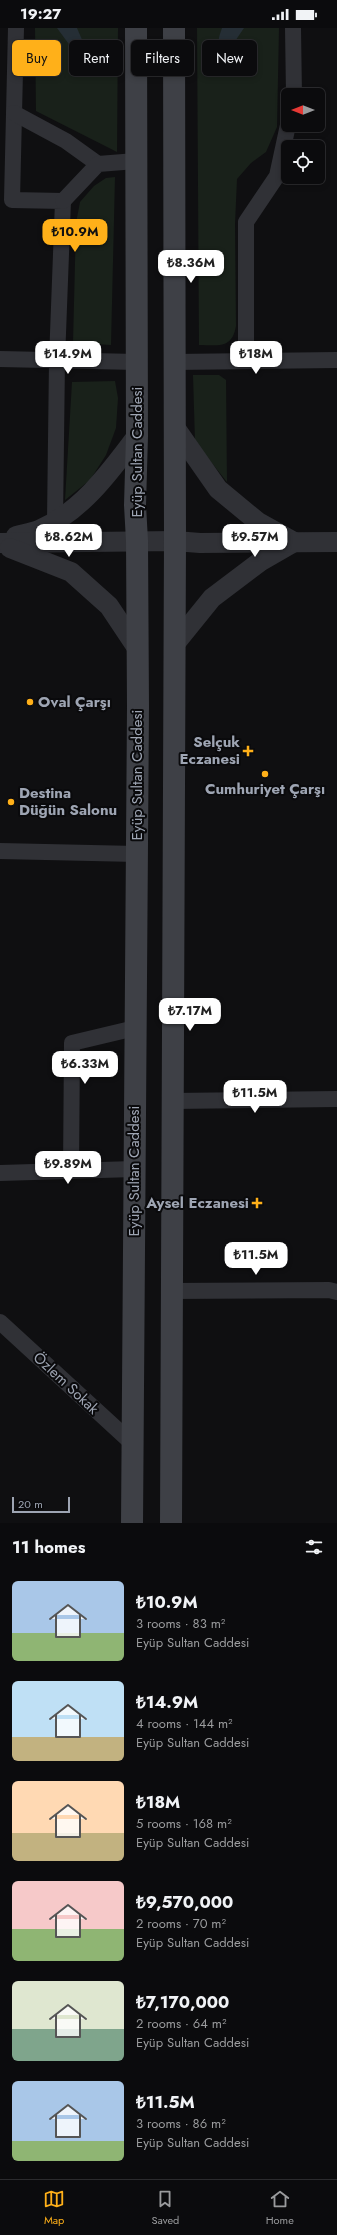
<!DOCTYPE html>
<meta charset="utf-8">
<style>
:root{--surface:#0b0b0d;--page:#141416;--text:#f1f3f6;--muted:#9a9b9d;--line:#2b2b2e;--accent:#ffb019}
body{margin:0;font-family:Jost,sans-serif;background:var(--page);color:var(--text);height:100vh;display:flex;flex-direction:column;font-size:15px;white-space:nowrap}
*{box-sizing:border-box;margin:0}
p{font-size:13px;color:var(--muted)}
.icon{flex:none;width:22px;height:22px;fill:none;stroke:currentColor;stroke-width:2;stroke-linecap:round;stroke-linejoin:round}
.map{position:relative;height:1495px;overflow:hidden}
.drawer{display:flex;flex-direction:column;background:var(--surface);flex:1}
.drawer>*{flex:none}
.guide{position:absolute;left:12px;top:12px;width:313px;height:36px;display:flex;gap:8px}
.needle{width:26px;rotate:270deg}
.controls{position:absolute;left:281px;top:60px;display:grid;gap:8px}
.controls a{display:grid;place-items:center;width:44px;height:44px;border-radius:6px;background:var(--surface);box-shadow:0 2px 6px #0003,0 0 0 1px var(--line);font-size:20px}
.scale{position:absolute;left:12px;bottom:10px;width:58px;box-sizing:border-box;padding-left:4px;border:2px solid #9ea5b3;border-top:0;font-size:11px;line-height:14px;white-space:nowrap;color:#9ea5b3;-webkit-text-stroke:3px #0a0a0c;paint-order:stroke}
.price{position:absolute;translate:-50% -34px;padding:0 9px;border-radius:8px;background:#fff;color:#222;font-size:13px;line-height:26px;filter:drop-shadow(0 1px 2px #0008)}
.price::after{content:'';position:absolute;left:50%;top:24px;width:12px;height:9px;margin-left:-6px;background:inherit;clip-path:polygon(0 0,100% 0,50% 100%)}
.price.selected{background:var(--accent);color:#111}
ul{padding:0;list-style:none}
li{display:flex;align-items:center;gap:12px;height:100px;padding:0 12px}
li span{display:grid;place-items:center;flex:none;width:112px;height:80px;border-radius:6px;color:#555}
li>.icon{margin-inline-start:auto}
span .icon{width:48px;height:48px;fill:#fffc;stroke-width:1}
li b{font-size:17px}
h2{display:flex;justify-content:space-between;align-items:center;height:48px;padding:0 12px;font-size:17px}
.tag{padding:0 14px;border-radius:6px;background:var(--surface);box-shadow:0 2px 6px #0003,0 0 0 1px var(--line);font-size:14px;line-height:36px}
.tag.selected{background:var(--accent);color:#111}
.status{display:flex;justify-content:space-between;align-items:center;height:28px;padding:0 20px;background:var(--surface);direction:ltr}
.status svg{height:11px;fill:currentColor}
.tabs{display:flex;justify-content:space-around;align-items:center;height:56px;border-top:1px solid var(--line);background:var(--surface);font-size:11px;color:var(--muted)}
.tabs a{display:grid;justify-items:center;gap:2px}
.tabs .selected{color:var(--accent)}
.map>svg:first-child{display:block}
.green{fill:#19211a}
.water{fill:#252e35}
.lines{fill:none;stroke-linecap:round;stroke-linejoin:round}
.minor{stroke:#303136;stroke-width:16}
.tertiary{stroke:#303136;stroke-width:20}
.secondary{stroke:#3e4046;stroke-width:22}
.poi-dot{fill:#ffb019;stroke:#0a0a0c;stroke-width:1.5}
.labels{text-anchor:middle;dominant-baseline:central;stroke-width:4;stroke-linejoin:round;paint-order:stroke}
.street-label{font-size:15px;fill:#9ea5b3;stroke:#0a0a0c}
.poi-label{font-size:15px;font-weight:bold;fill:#9ea5b3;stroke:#0a0a0c;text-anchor:start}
</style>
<div class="status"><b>19:27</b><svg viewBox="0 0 49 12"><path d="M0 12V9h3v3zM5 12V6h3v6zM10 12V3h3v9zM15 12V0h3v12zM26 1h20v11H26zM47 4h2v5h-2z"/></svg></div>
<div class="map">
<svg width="337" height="1495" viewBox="0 0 337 1495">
<rect width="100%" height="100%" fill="#0f0f11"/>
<!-- green -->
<g class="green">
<path d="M35 0H118L117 124 36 83Z"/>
<path d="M197 0H279L277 99 266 124 251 135 237 151 235 196 236 298C232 321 219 317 199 317Z"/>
<path d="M115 149 111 317 73 315 76 195 80 174 94 158 106 150Z"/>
<path d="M193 347H219L226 352 227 454 195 414Z"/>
<path d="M115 353 118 370 116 400 106 427 90 452 65 472 72 354Z"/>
</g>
<!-- water -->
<g class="water">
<path d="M57 0H77L83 14V21L79 23 71 19Z"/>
<path d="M222 0H244L229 22 223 23C216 15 219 9 222 0Z"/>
</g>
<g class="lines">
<!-- minor -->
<g class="minor">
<path d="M16 0 12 172 63 173 57 332 55 493"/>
<path d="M293 0 294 67"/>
<path d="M14 85 66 113 98 136"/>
<path d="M63 173 98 136 136 133"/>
<path d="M0 331 137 334"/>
<path d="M246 333V194L277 148 288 97"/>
<path d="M174 334 337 332"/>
<path d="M0 823 137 826"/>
<path d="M172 1073 337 1071"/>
<path d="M71 1143 72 1015 135 1000"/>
<path d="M0 1145 134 1141"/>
<path d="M171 1263 329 1262 337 1264"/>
<path d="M0 1294 133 1416"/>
</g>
<!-- tertiary -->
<g class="tertiary">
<path d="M174 398 218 461 258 494 294 514 261 533 212 570 174 617"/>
<path d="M16 508C23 506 32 505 39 502 82 483 110 444 137 408"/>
<path d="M0 515 175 513 200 515 337 514"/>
<path d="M10 520 71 544 109 578 137 620"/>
</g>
<!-- secondary -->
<g class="secondary">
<path d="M132 1495 138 679 137 513 135 477 137 408 136 0"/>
<path d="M171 1495 175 513 174 0"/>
</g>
</g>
<!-- markers -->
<g class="poi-dot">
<circle cx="30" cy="674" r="4"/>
<path d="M246 717h4v4h4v4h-4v4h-4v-4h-4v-4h4z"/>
<circle cx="265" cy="746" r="4"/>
<circle cx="11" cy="774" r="4"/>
<path d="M255 1169h4v4h4v4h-4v4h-4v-4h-4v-4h4z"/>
</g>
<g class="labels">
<!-- street labels -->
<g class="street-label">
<text transform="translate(137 424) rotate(-90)">Eyüp Sultan Caddesi</text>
<text transform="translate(137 747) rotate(-90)">Eyüp Sultan Caddesi</text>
<text transform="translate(134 1143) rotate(-90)">Eyüp Sultan Caddesi</text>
<text transform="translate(66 1355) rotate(43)">Özlem Sokak</text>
</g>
<!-- poi labels -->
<g class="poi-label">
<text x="38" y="674">Oval Çarşı</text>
<text x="240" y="714" text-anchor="end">Selçuk<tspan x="240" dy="17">Eczanesi</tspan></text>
<text x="265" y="761" text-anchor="middle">Cumhuriyet Çarşı</text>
<text x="19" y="765">Destina<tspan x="19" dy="17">Düğün Salonu</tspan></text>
<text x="249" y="1175" text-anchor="end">Aysel Eczanesi</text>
</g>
</g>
</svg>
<div class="controls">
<a><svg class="needle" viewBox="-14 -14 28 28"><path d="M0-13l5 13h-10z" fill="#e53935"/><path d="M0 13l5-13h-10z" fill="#9a9b9d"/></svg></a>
<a><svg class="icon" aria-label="locate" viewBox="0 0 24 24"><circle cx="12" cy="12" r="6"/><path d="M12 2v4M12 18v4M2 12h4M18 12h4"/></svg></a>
</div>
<div class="scale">20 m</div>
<b class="price selected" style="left:75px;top:225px">₺10.9M</b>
<b class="price" style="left:191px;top:256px">₺8.36M</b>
<b class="price" style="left:68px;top:347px">₺14.9M</b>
<b class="price" style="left:256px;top:347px">₺18M</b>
<b class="price" style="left:69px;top:530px">₺8.62M</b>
<b class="price" style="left:255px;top:530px">₺9.57M</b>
<b class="price" style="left:190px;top:1004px">₺7.17M</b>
<b class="price" style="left:85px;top:1057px">₺6.33M</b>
<b class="price" style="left:255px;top:1086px">₺11.5M</b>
<b class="price" style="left:68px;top:1157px">₺9.89M</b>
<b class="price" style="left:256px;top:1248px">₺11.5M</b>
<div class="guide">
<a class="tag selected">Buy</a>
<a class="tag">Rent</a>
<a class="tag">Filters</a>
<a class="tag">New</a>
</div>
</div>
<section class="drawer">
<h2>11 homes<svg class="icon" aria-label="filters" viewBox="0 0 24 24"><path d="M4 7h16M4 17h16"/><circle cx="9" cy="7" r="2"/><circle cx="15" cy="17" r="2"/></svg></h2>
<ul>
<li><span style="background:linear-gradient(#a9c7e8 65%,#8fb573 0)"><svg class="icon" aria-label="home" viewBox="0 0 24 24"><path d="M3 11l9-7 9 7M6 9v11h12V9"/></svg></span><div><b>₺10.9M</b><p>3 rooms · 83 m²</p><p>Eyüp Sultan Caddesi</p></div></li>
<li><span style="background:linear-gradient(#bfe0f5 70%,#c2b280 0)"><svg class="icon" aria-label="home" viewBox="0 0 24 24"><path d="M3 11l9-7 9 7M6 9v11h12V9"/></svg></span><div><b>₺14.9M</b><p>4 rooms · 144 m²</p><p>Eyüp Sultan Caddesi</p></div></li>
<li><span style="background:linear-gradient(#ffd9b3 65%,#c2b280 0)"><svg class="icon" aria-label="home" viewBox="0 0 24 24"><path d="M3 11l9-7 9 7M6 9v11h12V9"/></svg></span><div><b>₺18M</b><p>5 rooms · 168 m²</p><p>Eyüp Sultan Caddesi</p></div></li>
<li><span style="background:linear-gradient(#f6c9c9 60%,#8fb573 0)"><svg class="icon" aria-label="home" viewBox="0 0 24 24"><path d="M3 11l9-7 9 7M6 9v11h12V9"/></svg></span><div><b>₺9,570,000</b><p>2 rooms · 70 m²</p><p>Eyüp Sultan Caddesi</p></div></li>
<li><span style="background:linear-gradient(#dfe7d0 60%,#7fa58c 0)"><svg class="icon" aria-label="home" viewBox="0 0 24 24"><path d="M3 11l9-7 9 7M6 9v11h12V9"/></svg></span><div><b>₺7,170,000</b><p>2 rooms · 64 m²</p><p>Eyüp Sultan Caddesi</p></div></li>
<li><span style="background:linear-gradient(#a9c7e8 75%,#8fb573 0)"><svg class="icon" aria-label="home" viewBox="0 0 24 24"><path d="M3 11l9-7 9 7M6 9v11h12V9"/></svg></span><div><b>₺11.5M</b><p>3 rooms · 86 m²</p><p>Eyüp Sultan Caddesi</p></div></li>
</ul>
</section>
<nav class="tabs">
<a class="selected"><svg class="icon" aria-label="map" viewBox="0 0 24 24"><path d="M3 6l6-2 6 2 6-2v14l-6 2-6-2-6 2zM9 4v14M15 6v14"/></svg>Map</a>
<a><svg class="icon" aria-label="saved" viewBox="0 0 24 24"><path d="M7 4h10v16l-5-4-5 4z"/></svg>Saved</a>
<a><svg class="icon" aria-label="home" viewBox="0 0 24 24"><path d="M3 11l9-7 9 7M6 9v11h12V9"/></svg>Home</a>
</nav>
